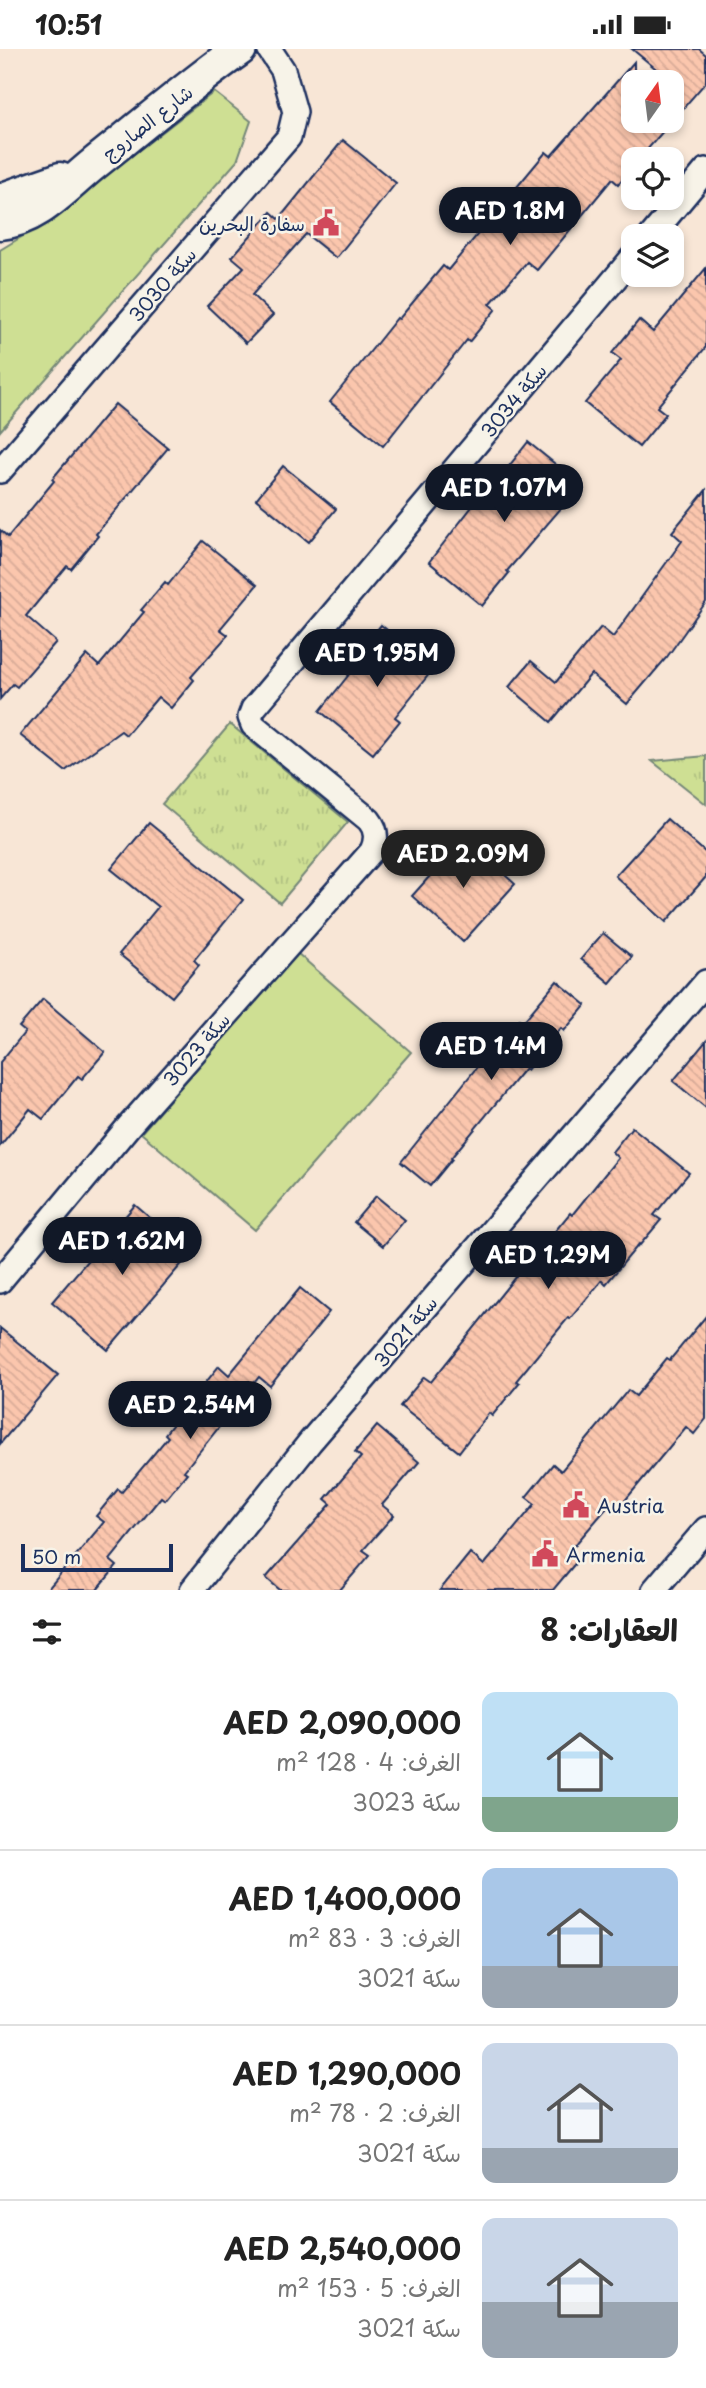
<!DOCTYPE html>
<html lang="ar">
<meta charset="utf-8">
<style>
:root{--surface:#fff;--page:#f6f6f6;--text:#222;--muted:#767676;--line:#e0e0e0;--accent:#111827}
body{margin:0;font-family:"Playpen Sans","Playpen Sans Arabic",sans-serif;background:var(--page);color:var(--text);direction:rtl;height:100vh;display:flex;flex-direction:column;font-size:26px;white-space:nowrap}
*{box-sizing:border-box;margin:0}
p{font-size:23px;color:var(--muted)}
.icon{flex:none;width:38px;height:38px;fill:none;stroke:currentColor;stroke-width:2;stroke-linecap:round;stroke-linejoin:round}
.map{position:relative;height:1541px;overflow:hidden;direction:ltr}
.sheet{display:flex;flex-direction:column;background:var(--surface);flex:1}
.sheet>*{flex:none}
.needle{width:46px;rotate:14deg}
.controls{position:absolute;left:621px;top:21px;display:grid;gap:14px}
.controls a{display:grid;place-items:center;width:63px;height:63px;border-radius:14px;background:var(--surface);box-shadow:0 4px 10px #0003;font-size:35px}
.scale{position:absolute;left:21px;bottom:18px;width:152px;box-sizing:border-box;padding-left:7px;border:4px solid #1b2f5e;border-top:0;font-size:19px;line-height:24px;white-space:nowrap;color:#1b2f5e;-webkit-text-stroke:5px #f7f3e8;paint-order:stroke}
.price{position:absolute;translate:-50% -60px;padding:0 16px;border-radius:24px;background:var(--accent);color:#fff;font-size:23px;line-height:46px;filter:drop-shadow(0 2px 4px #0008)}
.price::after{content:'';position:absolute;left:50%;top:42px;width:21px;height:16px;margin-left:-10px;background:inherit;clip-path:polygon(0 0,100% 0,50% 100%)}
.price.selected{background:#222;color:#fff}
ul{padding:0;list-style:none}
li{display:flex;align-items:center;gap:21px;height:175px;padding:0 28px}
li+li{border-top:2px solid var(--line)}
li span{display:grid;place-items:center;flex:none;width:196px;height:140px;border-radius:14px;color:#555}
li>.icon{margin-inline-start:auto}
span .icon{width:84px;height:84px;fill:#fffc;stroke-width:1}
li b{font-size:30px}
h2{display:flex;justify-content:space-between;align-items:center;height:84px;padding:0 28px;font-size:30px}
.status{display:flex;justify-content:space-between;align-items:center;height:49px;padding:0 35px;background:var(--surface);direction:ltr}
.status svg{height:19px;fill:currentColor}
.map>svg:first-child{display:block}
.grass{fill:#cedf93;stroke:#748778;stroke-width:2}
.park{fill:url(#park-tufts);stroke:#748778;stroke-width:2}
.building{fill:url(#building-back-hatch);stroke:#1b2f5e;stroke-width:2}
.lines{fill:none;stroke-linecap:round;stroke-linejoin:round}
.street-casing{stroke:#1b2f5e;stroke-width:28}
.secondary-casing{stroke:#1b2f5e;stroke-width:37}
.street{stroke:#f7f3e8;stroke-width:23}
.secondary{stroke:#f7f3e8;stroke-width:32}
.labels{text-anchor:middle;dominant-baseline:central;stroke-width:5;stroke-linejoin:round;paint-order:stroke}
.street-label{font-size:19px;fill:#1b2f5e;stroke:#f7f3e8}
.poi-label{font-size:19px;fill:#1b2f5e;stroke:#f7f3e8;text-anchor:start}
</style>
<div class="status"><b>10:51</b><svg viewBox="0 0 49 12"><path d="M0 12V9h3v3zM5 12V6h3v6zM10 12V3h3v9zM15 12V0h3v12zM26 1h20v11H26zM47 4h2v5h-2z"/></svg></div>
<div class="map">
<svg width="706" height="1541" viewBox="0 0 706 1541">
<defs>
<pattern id="park-tufts" width="24" height="20" patternUnits="userSpaceOnUse" patternTransform="scale(1.75)"><rect width="24" height="20" fill="#cedf93"/><path d="M3 7l-1-3M5 7V3M7 7l1-3M15 17l-1-3M17 17v-4M19 17l1-3" fill="none" stroke="#b0c081"/></pattern>
<pattern id="building-back-hatch" width="6" height="6" patternUnits="userSpaceOnUse" patternTransform="scale(1.75)"><rect width="6" height="6" fill="#fbc6ad"/><path d="M-1 5l2 2M0 0l6 6M5-1l2 2" fill="none" stroke="#d7aa97"/></pattern>
</defs>
<rect width="100%" height="100%" fill="#f8e6d6"/>
<filter id="ink" filterUnits="userSpaceOnUse"><feTurbulence type="fractalNoise" baseFrequency=".0143" numOctaves="2"/><feDisplacementMap in="SourceGraphic" scale="14" xChannelSelector="R" yChannelSelector="G"/><feConvolveMatrix kernelMatrix="1 2 1 2 8 2 1 2 1" color-interpolation-filters="sRGB"/></filter>
<g filter="url(#ink)">
<!-- grass -->
<g class="grass">
<path d="M214 43 251 72 237 112 0 382V201L46 173Z"/>
<path d="M297 904 411 1003 255 1181 141 1084Z"/>
</g>
<!-- park -->
<g class="park">
<path d="M230 675 348 773 280 854 162 755Z"/>
<path d="M706 707V755L652 712Z"/>
</g>
<!-- building -->
<g class="building">
<path d="M632 0H699L706 6V33L639 110H634V117L618 135 612 130 537 221 527 213 490 255 496 260 469 293 467 291 383 397 330 353 397 269 399 270 443 217 448 221 546 103 551 107 634 13V72H672V33Z"/>
<path d="M343 91 396 134 336 209 306 185 252 246 273 266 246 294 207 257 244 218 232 208 271 163 279 170Z"/>
<path d="M706 219V298L657 358 666 365 639 398 585 354 621 311 612 304 639 271 653 283Z"/>
<path d="M115 355 168 399 96 485 98 487 71 520 67 517 26 567 56 593 17 638 13 635 0 650V481L8 488 54 432 52 430Z"/>
<path d="M528 393 581 436 507 522 509 524 482 557 429 513 492 432 495 435Z"/>
<path d="M283 417 336 460 309 493 256 450Z"/>
<path d="M706 441V553L667 608 627 655 591 625 551 673 509 638 531 612 556 633 601 578 613 588 682 492 672 483Z"/>
<path d="M203 492 257 536 220 580 228 586 191 628 194 631 171 659 158 648 126 686 121 682 65 722 20 686 87 606 99 617 144 563 141 561 165 533 168 536Z"/>
<path d="M381 576 434 619 395 668 400 672 373 705 320 662 359 613 354 609Z"/>
<path d="M667 770 706 804V828L666 873 615 827Z"/>
<path d="M149 774 243 851 194 911 199 916 172 948 119 905 158 858 111 820Z"/>
<path d="M464 789 515 835 463 893 412 847Z"/>
<path d="M603 884 632 908 610 934 581 910Z"/>
<path d="M557 932 586 956 564 982 561 979 527 1021 525 1019 451 1109 452 1110 430 1137 401 1113 489 1003 491 1004 519 970 523 973Z"/>
<path d="M43 950 105 1003 82 1030 78 1027 43 1070 30 1060 0 1097V1013L25 983 19 978Z"/>
<path d="M706 992V1059L673 1032Z"/>
<path d="M632 1078 689 1124 654 1166 661 1171 640 1196 639 1195 606 1235 602 1231 570 1270 568 1269 516 1332 519 1334 492 1367 489 1364 459 1403 400 1357 424 1328 431 1333 516 1227 514 1225 534 1200 538 1203 570 1164 572 1166 618 1109 612 1103Z"/>
<path d="M376 1147 405 1171 383 1197 354 1173Z"/>
<path d="M135 1156 191 1204 108 1301 52 1253Z"/>
<path d="M300 1239 329 1263 270 1337 259 1328 184 1422 187 1424 165 1451 161 1448 110 1511 117 1517 97 1541H47L104 1473 96 1467 118 1440 122 1443 168 1388 165 1385 219 1317 229 1326Z"/>
<path d="M706 1267V1370L694 1385 686 1378 618 1460 611 1454 569 1503 578 1511 553 1541H440L470 1504 484 1516 535 1455 526 1448 553 1415 561 1422 628 1341 636 1347 667 1309 670 1311Z"/>
<path d="M0 1279 58 1326 0 1395Z"/>
<path d="M377 1377 419 1413 382 1456 394 1466 363 1501 370 1506 340 1541H280L266 1529 331 1455 325 1450 361 1408 355 1403Z"/>
</g>
<g class="lines">
<!-- street casing -->
<g class="street-casing">
<g id="street">
<path d="M651 187 706 121"/>
<path d="M0 422 289 88 295 63 283 21 269 0"/>
<path d="M0 1232 128 1078 372 802C377 791 377 781 369 771L253 676 250 668 253 660 634 207"/>
<path d="M192 1541 310 1393 706 933"/>
<path d="M654 1541 706 1480"/>
</g>
</g>
<!-- secondary casing -->
<g class="secondary-casing">
<g id="secondary">
<path d="M0 151 60 130"/>
<path d="M0 174C38 171 66 137 95 114 143 76 190 35 240 0"/>
</g>
</g>
<!-- street -->
<use href="#street" class="street"/>
<!-- secondary -->
<use href="#secondary" class="secondary"/>
</g>
</g>
<!-- icons -->
<defs>
<g id="civic-bare" transform="scale(2.1)"><path d="M-.6-6.5H3V-4.5H.6V-3L4-1V1h2V6H-6V1h2V-1L-.6-3ZM-1.2 2.5V6h2.4V2.5Z" fill="#d1495b" stroke="#f7f3e8" stroke-width="2.5" paint-order="stroke"/></g>
</defs>
<g fill-rule="evenodd">
<use href="#civic-bare" x="326" y="174"/>
<use href="#civic-bare" x="576" y="1456"/>
<use href="#civic-bare" x="545" y="1505"/>
</g>
<g class="labels">
<!-- street labels -->
<g class="street-label">
<text transform="translate(147 73) rotate(-38)">شارع الصاروج</text>
<text transform="translate(162 235) rotate(-49)">سكة 3030</text>
<text transform="translate(513 351) rotate(-50)">سكة 3034</text>
<text transform="translate(196 1000) rotate(-49)">سكة 3023</text>
<text transform="translate(405 1282) rotate(-50)">سكة 3021</text>
</g>
<!-- poi labels -->
<g class="poi-label">
<text x="305" y="174" text-anchor="end">سفارة البحرين</text>
<text x="597" y="1456">Austria</text>
<text x="566" y="1505">Armenia</text>
</g>
</g>
</svg>
<div class="controls">
<a><svg class="needle" viewBox="-14 -14 28 28"><path d="M0-13l5 13h-10z" fill="#e53935"/><path d="M0 13l5-13h-10z" fill="#767676"/></svg></a>
<a><svg class="icon" aria-label="locate" viewBox="0 0 24 24"><circle cx="12" cy="12" r="6"/><path d="M12 2v4M12 18v4M2 12h4M18 12h4"/></svg></a>
<a><svg class="icon" aria-label="layers" viewBox="0 0 24 24"><path d="M12 4l9 5-9 5-9-5zM3 14l9 5 9-5"/></svg></a>
</div>
<div class="scale">50 m</div>
<b class="price" style="left:510px;top:198px">AED 1.8M</b>
<b class="price" style="left:504px;top:475px">AED 1.07M</b>
<b class="price" style="left:377px;top:640px">AED 1.95M</b>
<b class="price selected" style="left:463px;top:841px">AED 2.09M</b>
<b class="price" style="left:491px;top:1033px">AED 1.4M</b>
<b class="price" style="left:122px;top:1228px">AED 1.62M</b>
<b class="price" style="left:548px;top:1242px">AED 1.29M</b>
<b class="price" style="left:190px;top:1392px">AED 2.54M</b>
</div>
<section class="sheet">
<h2>العقارات: 8<svg class="icon" aria-label="filters" viewBox="0 0 24 24"><path d="M4 7h16M4 17h16"/><circle cx="9" cy="7" r="2"/><circle cx="15" cy="17" r="2"/></svg></h2>
<ul>
<li><span style="background:linear-gradient(#bfe0f5 75%,#7fa58c 0)"><svg class="icon" aria-label="home" viewBox="0 0 24 24"><path d="M3 11l9-7 9 7M6 9v11h12V9"/></svg></span><div><b>AED 2,090,000</b><p>الغرف: 4 · 128 m²</p><p>سكة 3023</p></div></li>
<li><span style="background:linear-gradient(#a9c7e8 70%,#9aa5b1 0)"><svg class="icon" aria-label="home" viewBox="0 0 24 24"><path d="M3 11l9-7 9 7M6 9v11h12V9"/></svg></span><div><b>AED 1,400,000</b><p>الغرف: 3 · 83 m²</p><p>سكة 3021</p></div></li>
<li><span style="background:linear-gradient(#c9d6e8 75%,#9aa5b1 0)"><svg class="icon" aria-label="home" viewBox="0 0 24 24"><path d="M3 11l9-7 9 7M6 9v11h12V9"/></svg></span><div><b>AED 1,290,000</b><p>الغرف: 2 · 78 m²</p><p>سكة 3021</p></div></li>
<li><span style="background:linear-gradient(#c9d6e8 60%,#9aa5b1 0)"><svg class="icon" aria-label="home" viewBox="0 0 24 24"><path d="M3 11l9-7 9 7M6 9v11h12V9"/></svg></span><div><b>AED 2,540,000</b><p>الغرف: 5 · 153 m²</p><p>سكة 3021</p></div></li>
</ul>
</section>
